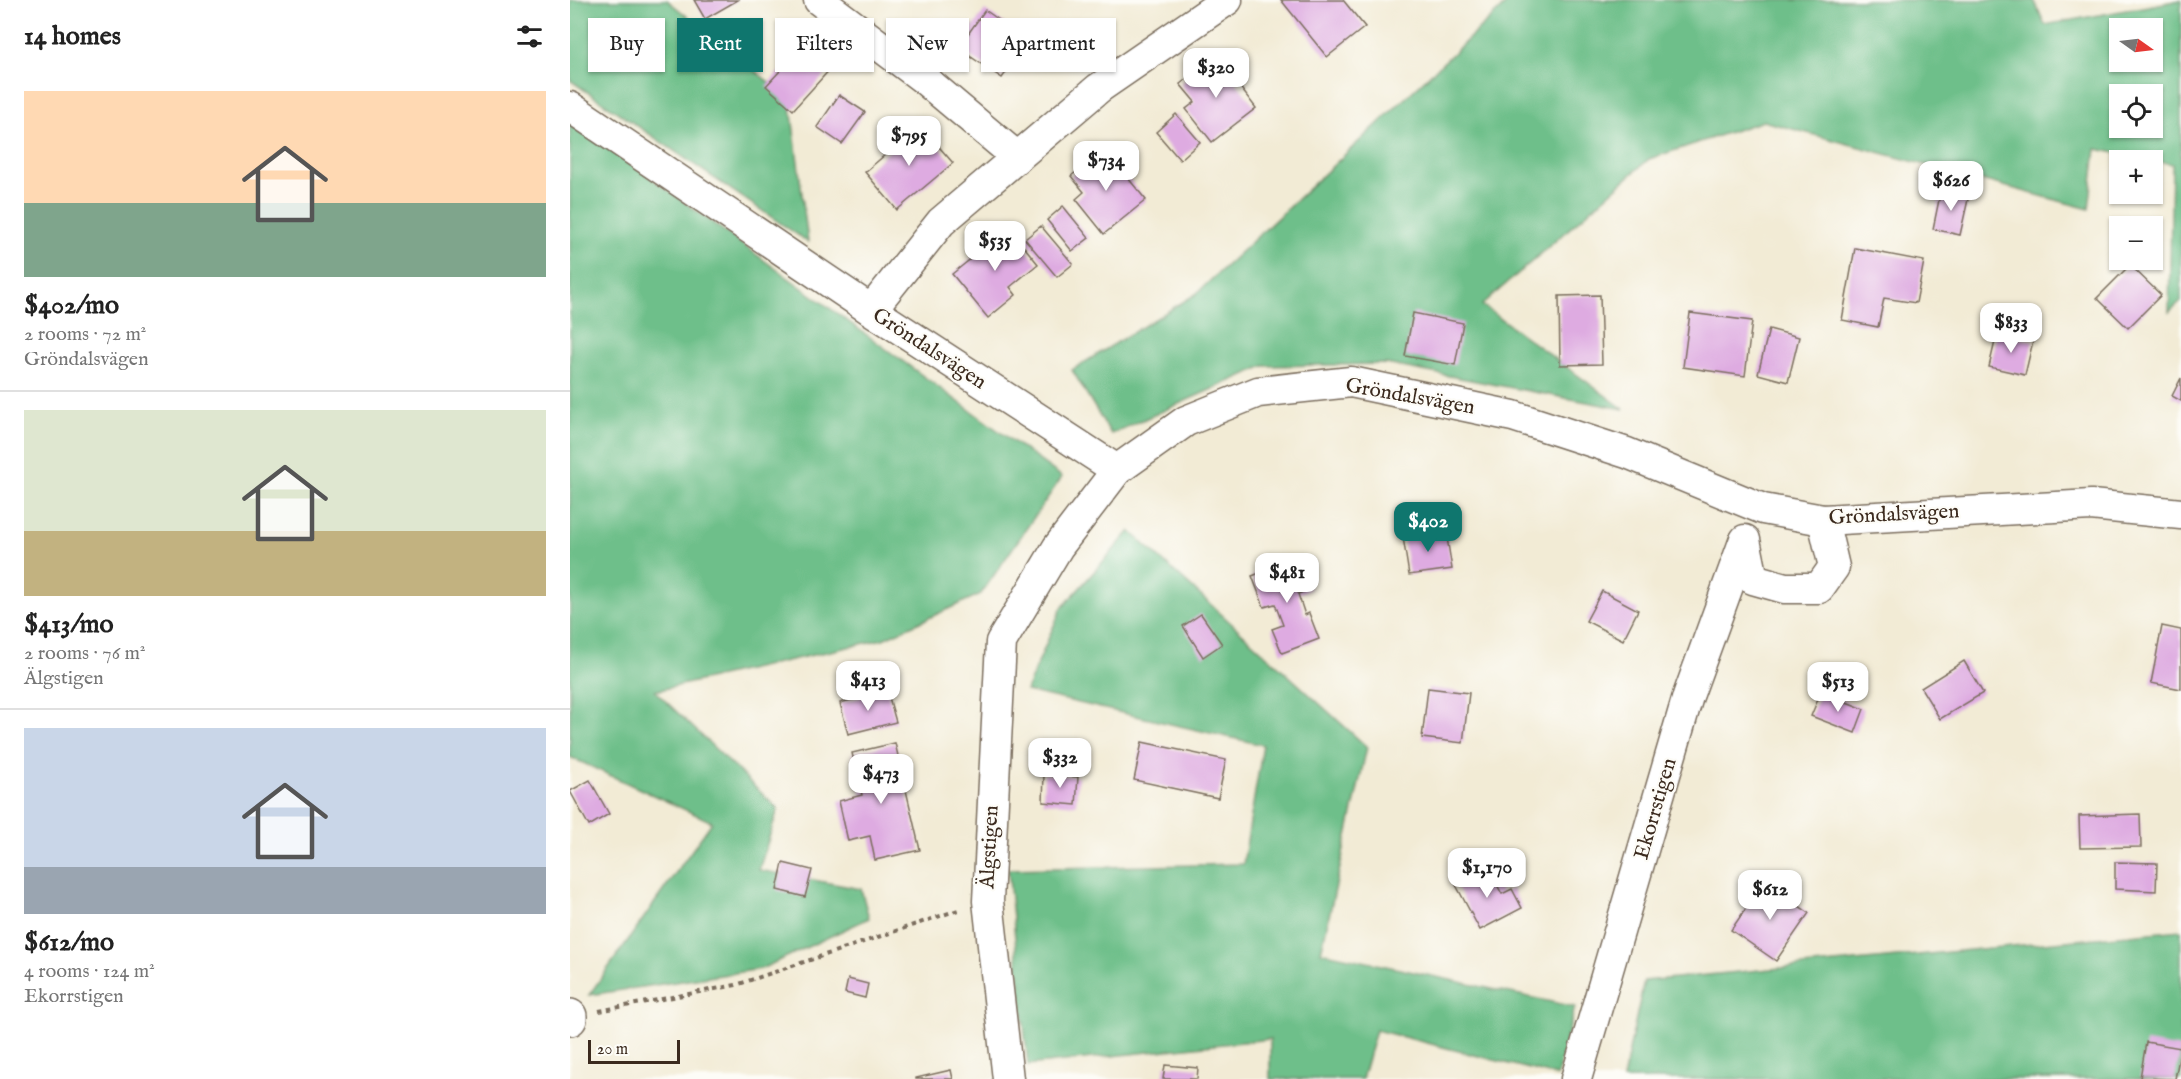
<!DOCTYPE html>
<meta charset="utf-8">
<style>
:root{--surface:#fff;--page:#f6f6f6;--text:#222;--muted:#767676;--line:#e0e0e0;--accent:#0f766e}
body{margin:0;font-family:"IM FELL English",serif;background:var(--page);color:var(--text);height:100vh;display:flex;flex-direction:column;font-size:22px;white-space:nowrap}
*{box-sizing:border-box;margin:0}
p{font-size:20px;color:var(--muted)}
.icon{flex:none;width:33px;height:33px;fill:none;stroke:currentColor;stroke-width:2;stroke-linecap:round;stroke-linejoin:round}
.map{position:relative;flex:1;overflow:hidden}
.sheet{display:flex;flex-direction:column;background:var(--surface);width:570px}
.sheet>*{flex:none}
.hud{position:absolute;left:18px;top:18px;width:570px;height:54px;display:flex;gap:12px}
.needle{width:39px;rotate:104deg}
.fabs{position:absolute;left:1539px;top:18px;display:grid;gap:12px}
.fabs a{display:grid;place-items:center;width:54px;height:54px;border-radius:0px;background:var(--surface);box-shadow:0 2px 4px #0004;font-size:30px}
.scale{position:absolute;left:18px;bottom:15px;width:92px;box-sizing:border-box;padding-left:6px;border:3px solid #3b2a1e;border-top:0;font-size:16px;line-height:21px;white-space:nowrap;color:#3b2a1e;-webkit-text-stroke:4px #fdfcf7;paint-order:stroke}
.price{position:absolute;translate:-50% -51px;padding:0 14px;border-radius:12px;background:#fff;color:#222;font-size:20px;line-height:39px;filter:drop-shadow(0 2px 3px #0008)}
.price::after{content:'';position:absolute;left:50%;top:36px;width:18px;height:14px;margin-left:-9px;background:inherit;clip-path:polygon(0 0,100% 0,50% 100%)}
.price.on{background:var(--accent);color:#fff}
ul{padding:0;list-style:none}
li{display:grid;align-content:center;gap:12px;height:318px;padding:0 24px}
li+li{border-top:2px solid var(--line)}
li span{display:grid;place-items:center;height:186px;border-radius:0px;color:#555}
li>.icon{margin-inline-start:auto}
span .icon{width:108px;height:108px;fill:#fffc;stroke-width:1}
li b{font-size:26px}
h2{display:flex;justify-content:space-between;align-items:center;height:72px;padding:0 24px;font-size:26px}
.chip{padding:0 21px;border-radius:0px;background:var(--surface);box-shadow:0 2px 4px #0004;font-size:21px;line-height:54px}
.chip.on{background:var(--accent);color:#fff}
main{display:flex;flex:1;min-height:0}
.map>svg:first-child{display:block}
.forest{fill:#6ebf8a;stroke:#547454;stroke-width:1.5;fill-rule:evenodd}
.building{fill:#deabe1}
.lines{fill:none;stroke-linecap:round;stroke-linejoin:round}
.street-casing{stroke:#7b6e5e;stroke-width:33}
.secondary-casing{stroke:#7b6e5e;stroke-width:36}
.path{stroke:#7b6e5e;stroke-width:4;stroke-dasharray:4.5 4.5;stroke-linecap:butt}
.street{stroke:#fff;stroke-width:30}
.secondary{stroke:#fff;stroke-width:33}
.labels{text-anchor:middle;dominant-baseline:central;stroke-width:4.5;stroke-linejoin:round;paint-order:stroke}
.street-label{font-size:21px;fill:#3b2a1e;stroke:#fdfcf7}
</style>
<main>
<section class="sheet">
<h2>14 homes<svg class="icon" aria-label="filters" viewBox="0 0 24 24"><path d="M4 7h16M4 17h16"/><circle cx="9" cy="7" r="2"/><circle cx="15" cy="17" r="2"/></svg></h2>
<ul>
<li><span style="background:linear-gradient(#ffd9b3 60%,#7fa58c 0)"><svg class="icon" aria-label="home" viewBox="0 0 24 24"><path d="M3 11l9-7 9 7M6 9v11h12V9"/></svg></span><div><b>$402/mo</b><p>2 rooms · 72 m²</p><p>Gröndalsvägen</p></div></li>
<li><span style="background:linear-gradient(#dfe7d0 65%,#c2b280 0)"><svg class="icon" aria-label="home" viewBox="0 0 24 24"><path d="M3 11l9-7 9 7M6 9v11h12V9"/></svg></span><div><b>$413/mo</b><p>2 rooms · 76 m²</p><p>Älgstigen</p></div></li>
<li><span style="background:linear-gradient(#c9d6e8 75%,#9aa5b1 0)"><svg class="icon" aria-label="home" viewBox="0 0 24 24"><path d="M3 11l9-7 9 7M6 9v11h12V9"/></svg></span><div><b>$612/mo</b><p>4 rooms · 124 m²</p><p>Ekorrstigen</p></div></li>
</ul>
</section>
<div class="map">
<svg width="1611" height="1079" viewBox="0 0 1611 1079">
<rect width="100%" height="100%" fill="#fdfcf7"/>
<filter id="ink" filterUnits="userSpaceOnUse"><feTurbulence type="fractalNoise" baseFrequency=".0167" numOctaves="2"/><feDisplacementMap in="SourceGraphic" scale="12" xChannelSelector="R" yChannelSelector="G"/><feConvolveMatrix kernelMatrix="1 2 1 2 8 2 1 2 1" color-interpolation-filters="sRGB"/></filter>
<filter id="wash" filterUnits="userSpaceOnUse"><feTurbulence type="fractalNoise" baseFrequency=".008" numOctaves="4" result="noise"/><feDisplacementMap in="SourceGraphic" scale="24" xChannelSelector="R" yChannelSelector="G"/><feGaussianBlur stdDeviation="1.35" result="paint"/><feColorMatrix in="noise" values="0 0 0 0 0 0 0 0 0 0 0 0 0 0 0 0 0 1.4 0 .05"/><feComposite in="paint" operator="in"/></filter>
<g filter="url(#wash)">
<rect width="100%" height="100%" fill="#f2ebd5"/>
<!-- forest -->
<g class="forest">
<path d="M0 0H97L220 99 238 242 0 80Z"/>
<path d="M940 0H1464L1475 25 1611 0V301L1599 312 1602 164 1526 149 1519 209 1193 121 1079 159 912 305 1054 409 816 364 694 366 541 434 502 370 626 294ZM1550 28H1582V62H1550ZM1550 94H1582V128H1550Z"/>
<path d="M0 119 492 477 411 594 313 639 85 691 208 809 189 870 291 889 299 918 191 969 19 995 142 822 0 757Z"/>
<path d="M560 531 797 747 751 952 1005 1007 987 1076 806 1030 792 1079H700V1039L458 1065 438 869 673 864 693 745 456 691 491 609Z"/>
<path d="M1611 930V1079H1053L1074 981Z"/>
</g>
<g id="blocks">
<!-- building -->
<g class="building">
<path d="M124 0H168L135 19Z"/>
<path d="M711 0H773L795 27 757 57Z"/>
<path d="M415 10 459 41 432 78 388 48Z"/>
<path d="M236 43 262 67 223 110 196 86Z"/>
<path d="M646 56 686 108 642 142 616 109 625 102 610 84Z"/>
<path d="M269 95 295 112 272 144 247 127Z"/>
<path d="M606 114 630 142 610 160 586 132Z"/>
<path d="M350 125 383 163 327 210 295 172Z"/>
<path d="M534 149 576 200 534 234 506 199 514 192 501 176Z"/>
<path d="M1371 190 1399 195 1390 235 1363 229Z"/>
<path d="M493 206 519 238 502 251 477 220Z"/>
<path d="M471 226 503 264 487 277 455 239Z"/>
<path d="M439 228 468 264 440 287 446 295 418 318 382 274Z"/>
<path d="M1285 248 1354 261 1346 303 1314 298 1308 327 1272 320Z"/>
<path d="M1560 265 1591 295 1558 328 1527 298Z"/>
<path d="M1030 295 1032 364 990 365 989 296Z"/>
<path d="M843 313 893 323 885 365 835 356Z"/>
<path d="M1120 313 1182 321 1175 376 1113 367Z"/>
<path d="M1199 329 1229 337 1218 382 1188 374Z"/>
<path d="M1427 333 1463 341 1455 375 1419 367Z"/>
<path d="M1611 378V401L1602 396Z"/>
<path d="M876 531 882 569 839 575 833 537Z"/>
<path d="M728 558 740 589 728 594 735 615 739 613 749 639 712 653 702 629 713 625 705 604 694 607 682 576Z"/>
<path d="M1032 591 1068 610 1053 640 1016 621Z"/>
<path d="M631 614 652 644 633 657 613 626Z"/>
<path d="M1592 626 1611 630V689L1581 683Z"/>
<path d="M1394 661 1413 693 1370 719 1351 688Z"/>
<path d="M858 688 899 693 893 743 852 738Z"/>
<path d="M317 690 326 722 278 734 270 703Z"/>
<path d="M1251 692 1294 709 1285 733 1241 716Z"/>
<path d="M572 742 656 760 648 798 564 780Z"/>
<path d="M325 743 350 850 305 860 300 836 278 841 269 801 292 795 282 753Z"/>
<path d="M474 774 508 777 506 805 473 802Z"/>
<path d="M20 780 39 814 19 826 0 791Z"/>
<path d="M1570 814 1571 847 1510 848 1509 816Z"/>
<path d="M1545 862 1587 863 1586 891 1545 889Z"/>
<path d="M213 863 242 870 235 897 207 890Z"/>
<path d="M918 868 932 894 942 889 952 908 910 930 886 885Z"/>
<path d="M1194 882 1239 913 1206 961 1161 930Z"/>
<path d="M278 979 298 984 295 998 275 993Z"/>
<path d="M1576 1042 1611 1048 1605 1079 1570 1078Z"/>
<path d="M595 1065 628 1068 627 1079H593Z"/>
<path d="M381 1070 383 1079H346V1078Z"/>
</g>
</g>
</g>
<g filter="url(#ink)">
<use href="#blocks" fill-opacity="0" stroke="#7b6e5e" stroke-width="1.5"/>
<g class="lines">
<!-- street casing -->
<g class="street-casing">
<g id="street">
<path d="M249 0 354 79 447 157"/>
<path d="M0 107 301 310 547 470 616 421 688 392 781 382 943 416 1057 453 1193 509 1253 520 1521 505 1611 514"/>
<path d="M301 310 371 222 529 88 657 0"/>
<path d="M1175 540 1183 579 1215 588H1249L1264 567 1253 520"/>
<path d="M438 1079 418 901 431 642 488 547 547 470"/>
<path d="M1006 1079 1118 696 1174 542"/>
</g>
</g>
<!-- secondary casing -->
<g class="secondary-casing">
<path id="secondary" d="M0 1016V1019"/>
</g>
<!-- path -->
<path class="path" d="M29 1011 166 985 388 910"/>
<!-- street -->
<use href="#street" class="street"/>
<!-- secondary -->
<use href="#secondary" class="secondary"/>
</g>
</g>
<g class="labels">
<!-- street labels -->
<g class="street-label">
<text transform="translate(359 349) rotate(33)">Gröndalsvägen</text>
<text transform="translate(840 397) rotate(10)">Gröndalsvägen</text>
<text transform="translate(1324 515) rotate(-3)">Gröndalsvägen</text>
<text transform="translate(1086 809) rotate(-74)">Ekorrstigen</text>
<text transform="translate(420 847) rotate(-87)">Älgstigen</text>
</g>
</g>
</svg>
<div class="fabs">
<a><svg class="needle" viewBox="-14 -14 28 28"><path d="M0-13l5 13h-10z" fill="#e53935"/><path d="M0 13l5-13h-10z" fill="#767676"/></svg></a>
<a><svg class="icon" aria-label="locate" viewBox="0 0 24 24"><circle cx="12" cy="12" r="6"/><path d="M12 2v4M12 18v4M2 12h4M18 12h4"/></svg></a>
<a>+</a>
<a>−</a>
</div>
<div class="scale">20 m</div>
<b class="price" style="left:646px;top:99px">$320</b>
<b class="price" style="left:339px;top:167px">$795</b>
<b class="price" style="left:536px;top:192px">$734</b>
<b class="price" style="left:1381px;top:212px">$626</b>
<b class="price" style="left:425px;top:272px">$535</b>
<b class="price" style="left:1441px;top:354px">$833</b>
<b class="price on" style="left:858px;top:553px">$402</b>
<b class="price" style="left:717px;top:604px">$481</b>
<b class="price" style="left:298px;top:712px">$413</b>
<b class="price" style="left:1268px;top:713px">$513</b>
<b class="price" style="left:490px;top:789px">$332</b>
<b class="price" style="left:311px;top:805px">$473</b>
<b class="price" style="left:917px;top:899px">$1,170</b>
<b class="price" style="left:1200px;top:921px">$612</b>
<div class="hud">
<a class="chip">Buy</a>
<a class="chip on">Rent</a>
<a class="chip">Filters</a>
<a class="chip">New</a>
<a class="chip">Apartment</a>
</div>
</div>
</main>
